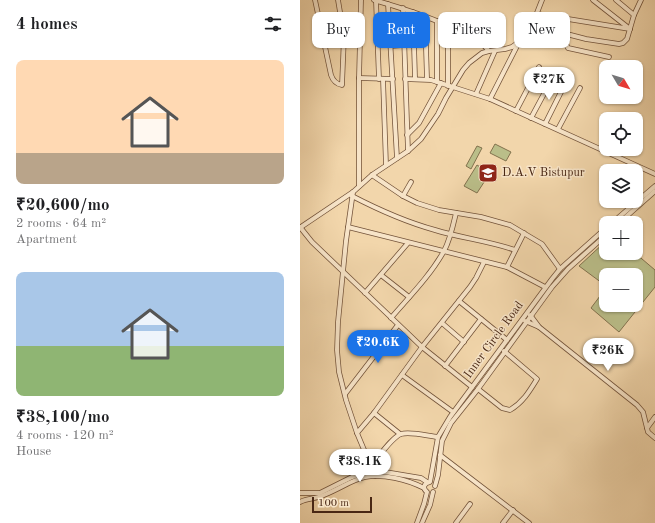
<!DOCTYPE html>
<meta charset="utf-8">
<style>
:root{--surface:#fff;--page:#f6f6f6;--text:#202124;--muted:#757577;--accent:#1a73e8}
body{margin:0;font-family:"Old Standard TT",serif;background:var(--page);color:var(--text);height:100vh;display:flex;flex-direction:column;font-size:15px;white-space:nowrap}
*{box-sizing:border-box;margin:0}
p{font-size:13px;color:var(--muted)}
.icon{flex:none;width:22px;height:22px;fill:none;stroke:currentColor;stroke-width:2;stroke-linecap:round;stroke-linejoin:round}
.map{position:relative;flex:1;overflow:hidden}
.drawer{display:flex;flex-direction:column;background:var(--surface);width:300px}
.drawer>*{flex:none}
.top-card{position:absolute;left:12px;top:12px;width:283px;height:36px;display:flex;gap:8px}
.needle{width:26px;rotate:128deg}
.tools{position:absolute;left:299px;top:60px;display:grid;gap:8px}
.tools a{display:grid;place-items:center;width:44px;height:44px;border-radius:8px;background:var(--surface);box-shadow:0 1px 3px #0004;font-size:20px}
.scale{position:absolute;left:12px;bottom:10px;width:60px;box-sizing:border-box;padding-left:4px;border:2px solid #492714;border-top:0;font-size:11px;line-height:14px;white-space:nowrap;color:#492714;-webkit-text-stroke:3px #f7e4c8;paint-order:stroke}
.price{position:absolute;translate:-50% -34px;padding:0 9px;border-radius:14px;background:#fff;color:#222;font-size:13px;line-height:26px;filter:drop-shadow(0 1px 2px #0008)}
.price::after{content:'';position:absolute;left:50%;top:24px;width:12px;height:9px;margin-left:-6px;background:inherit;clip-path:polygon(0 0,100% 0,50% 100%)}
.price.active{background:var(--accent);color:#fff}
ul{padding:0;list-style:none}
li{display:grid;align-content:center;gap:8px;height:212px;padding:0 16px}
li span{display:grid;place-items:center;height:124px;border-radius:8px;color:#555}
li>.icon{margin-inline-start:auto}
span .icon{width:72px;height:72px;fill:#fffc;stroke-width:1}
li b{font-size:17px}
h2{display:flex;justify-content:space-between;align-items:center;height:48px;padding:0 16px;font-size:17px}
.tag{padding:0 14px;border-radius:8px;background:var(--surface);box-shadow:0 1px 3px #0004;font-size:14px;line-height:36px}
.tag.active{background:var(--accent);color:#fff}
main{display:flex;flex:1;min-height:0}
.map>svg:first-child{display:block}
.green{fill:#babe89;stroke:#82724e}
.lines{fill:none;stroke-linecap:round;stroke-linejoin:round}
.street-casing{stroke:#73533a;stroke-width:5.5}
.street{stroke:#f7e4c8;stroke-width:4}
.labels{text-anchor:middle;dominant-baseline:central;stroke-width:3;stroke-linejoin:round;paint-order:stroke}
.poi-label{font-size:12px;fill:#492714;stroke:#f7e4c8;text-anchor:start}
.street-label{font-size:12px;fill:#492714;stroke:#f7e4c8}
</style>
<main>
<section class="drawer">
<h2>4 homes<svg class="icon" aria-label="filters" viewBox="0 0 24 24"><path d="M4 7h16M4 17h16"/><circle cx="9" cy="7" r="2"/><circle cx="15" cy="17" r="2"/></svg></h2>
<ul>
<li><span style="background:linear-gradient(#ffd9b3 75%,#b9a48a 0)"><svg class="icon" aria-label="home" viewBox="0 0 24 24"><path d="M3 11l9-7 9 7M6 9v11h12V9"/></svg></span><div><b>₹20,600/mo</b><p>2 rooms · 64 m²</p><p>Apartment</p></div></li>
<li><span style="background:linear-gradient(#a9c7e8 60%,#8fb573 0)"><svg class="icon" aria-label="home" viewBox="0 0 24 24"><path d="M3 11l9-7 9 7M6 9v11h12V9"/></svg></span><div><b>₹38,100/mo</b><p>4 rooms · 120 m²</p><p>House</p></div></li>
</ul>
</section>
<div class="map">
<svg width="355" height="523" viewBox="0 0 355 523">
<rect width="100%" height="100%" fill="#f2d6ab"/>
<filter id="stains"><feTurbulence type="fractalNoise" baseFrequency=".005" numOctaves="4"/><feColorMatrix values="0 0 0 0 .2 0 0 0 0 .09 0 0 0 0 .02 0 0 0 .5 -.17"/></filter>
<radialGradient id="worn" r=".72"><stop offset=".6" stop-color="#630" stop-opacity="0"/><stop offset="1" stop-color="#630" stop-opacity=".3"/></radialGradient>
<!-- green -->
<g class="green">
<path d="M195 144 211 152 206 161 190 153Z"/>
<path d="M177 146 182 148 171 169 166 166Z"/>
<path d="M177 165 190 173 177 193 164 186Z"/>
<path d="M306 241V253H335L355 270V287L319 332 291 308 306 288V305H336V275H306V286L279 266Z"/>
</g>
<g class="lines">
<!-- street casing -->
<g class="street-casing">
<g id="street">
<path d="M15 0 31 75C33 81 36 84 42 85L44 36 38 0"/>
<path d="M74 0C99 7 123 15 147 25 163 32 177 37 189 51"/>
<path d="M293 0 330 29"/>
<path d="M316 0 334 15"/>
<path d="M76 1 79 79"/>
<path d="M88 4 97 158"/>
<path d="M103 8 108 151"/>
<path d="M113 12 115 78"/>
<path d="M237 14 330 29"/>
<path d="M125 16 127 79"/>
<path d="M137 21V82"/>
<path d="M232 25 286 39 319 44 323 43 327 39 334 15 341 0"/>
<path d="M148 26V86"/>
<path d="M268 34 266 44 268 48 309 57"/>
<path d="M91 46 104 45"/>
<path d="M59 78 93 79"/>
<path d="M83 79 86 165"/>
<path d="M105 79 131 80 190 99 355 174"/>
<path d="M176 94 195 51"/>
<path d="M190 99 219 42"/>
<path d="M216 111 239 67"/>
<path d="M231 118 253 77"/>
<path d="M245 124 267 80"/>
<path d="M258 129 280 88"/>
<path d="M107 135 119 123 141 83"/>
<path d="M72 175 103 196 117 203 139 210 181 217 210 225 242 244 260 269"/>
<path d="M59 186V78L61 0"/>
<path d="M53 192 46 241 38 322 37 350 39 372 46 400 57 433 75 476"/>
<path d="M52 196C79 210 106 222 135 230 161 238 189 241 215 250"/>
<path d="M103 196 111 182"/>
<path d="M312 223 355 186"/>
<path d="M319 223 355 191"/>
<path d="M0 227 12 242 122 347 172 387"/>
<path d="M1 227 53 192 72 175 108 151 121 139 138 114 146 98 163 70 169 63 182 53 189 51 205 49 212 47 219 42 233 23 242 0"/>
<path d="M48 227 207 267 245 287"/>
<path d="M207 267 224 233"/>
<path d="M81 275 109 297"/>
<path d="M65 293 108 243"/>
<path d="M159 301 207 340"/>
<path d="M230 315 239 327 337 405 343 412 348 432 355 438"/>
<path d="M91 318C109 297 130 276 144 251 150 240 153 226 156 213"/>
<path d="M225 321 239 327"/>
<path d="M142 323 164 342"/>
<path d="M145 366 181 319"/>
<path d="M102 375 153 412"/>
<path d="M178 389 202 408 210 410C223 402 229 392 237 379L204 351"/>
<path d="M45 394 98 325"/>
<path d="M74 413 100 434"/>
<path d="M347 428 355 417"/>
<path d="M57 433 74 413 122 347 170 287 176 278 184 262"/>
<path d="M140 455 229 523"/>
<path d="M71 466C78 458 92 437 101 434 110 431 128 436 138 437"/>
<path d="M135 486 138 475 142 441 151 423 178 389 252 287 268 269 306 235"/>
<path d="M0 493H20L52 477 73 470 121 478 127 482"/>
<path d="M0 502C7 498 16 499 24 495 53 483 60 471 95 478 105 480 114 483 124 488"/>
<path d="M117 523 124 504 127 492C122 488 124 483 130 482L138 437 150 417 252 279 260 269 306 228"/>
<path d="M122 523 130 505 133 492"/>
<path d="M156 523 170 504"/>
<path d="M203 523 213 510"/>
</g>
</g>
<!-- street -->
<use href="#street" class="street"/>
</g>
<!-- icons -->
<defs>
<g id="school-square" transform="scale(1)"><rect x="-9" y="-9" width="18" height="18" rx="4" fill="#8f2418" stroke="#f7e4c8"/><path d="M0-5L7-2L0 1L-7-2ZM-4 1L0 2.5L4 1V4Q0 6-4 4Z" fill="#fff"/></g>
</defs>
<g fill-rule="evenodd">
<use href="#school-square" x="188" y="173"/>
</g>
<g class="labels">
<!-- poi labels -->
<g class="poi-label">
<text x="202" y="173">D.A.V Bistupur</text>
</g>
<!-- street labels -->
<g class="street-label">
<text transform="translate(194 340) rotate(-54)">Inner Circle Road</text>
</g>
</g>
<rect width="100%" height="100%" filter="url(#stains)"/>
<rect width="100%" height="100%" fill="url(#worn)"/>
</svg>
<div class="tools">
<a><svg class="needle" viewBox="-14 -14 28 28"><path d="M0-13l5 13h-10z" fill="#e53935"/><path d="M0 13l5-13h-10z" fill="#757577"/></svg></a>
<a><svg class="icon" aria-label="locate" viewBox="0 0 24 24"><circle cx="12" cy="12" r="6"/><path d="M12 2v4M12 18v4M2 12h4M18 12h4"/></svg></a>
<a><svg class="icon" aria-label="layers" viewBox="0 0 24 24"><path d="M12 4l9 5-9 5-9-5zM3 14l9 5 9-5"/></svg></a>
<a>+</a>
<a>−</a>
</div>
<div class="scale">100 m</div>
<b class="price" style="left:249px;top:101px">₹27K</b>
<b class="price active" style="left:78px;top:364px">₹20.6K</b>
<b class="price" style="left:308px;top:372px">₹26K</b>
<b class="price" style="left:60px;top:483px">₹38.1K</b>
<div class="top-card">
<a class="tag">Buy</a>
<a class="tag active">Rent</a>
<a class="tag">Filters</a>
<a class="tag">New</a>
</div>
</div>
</main>
